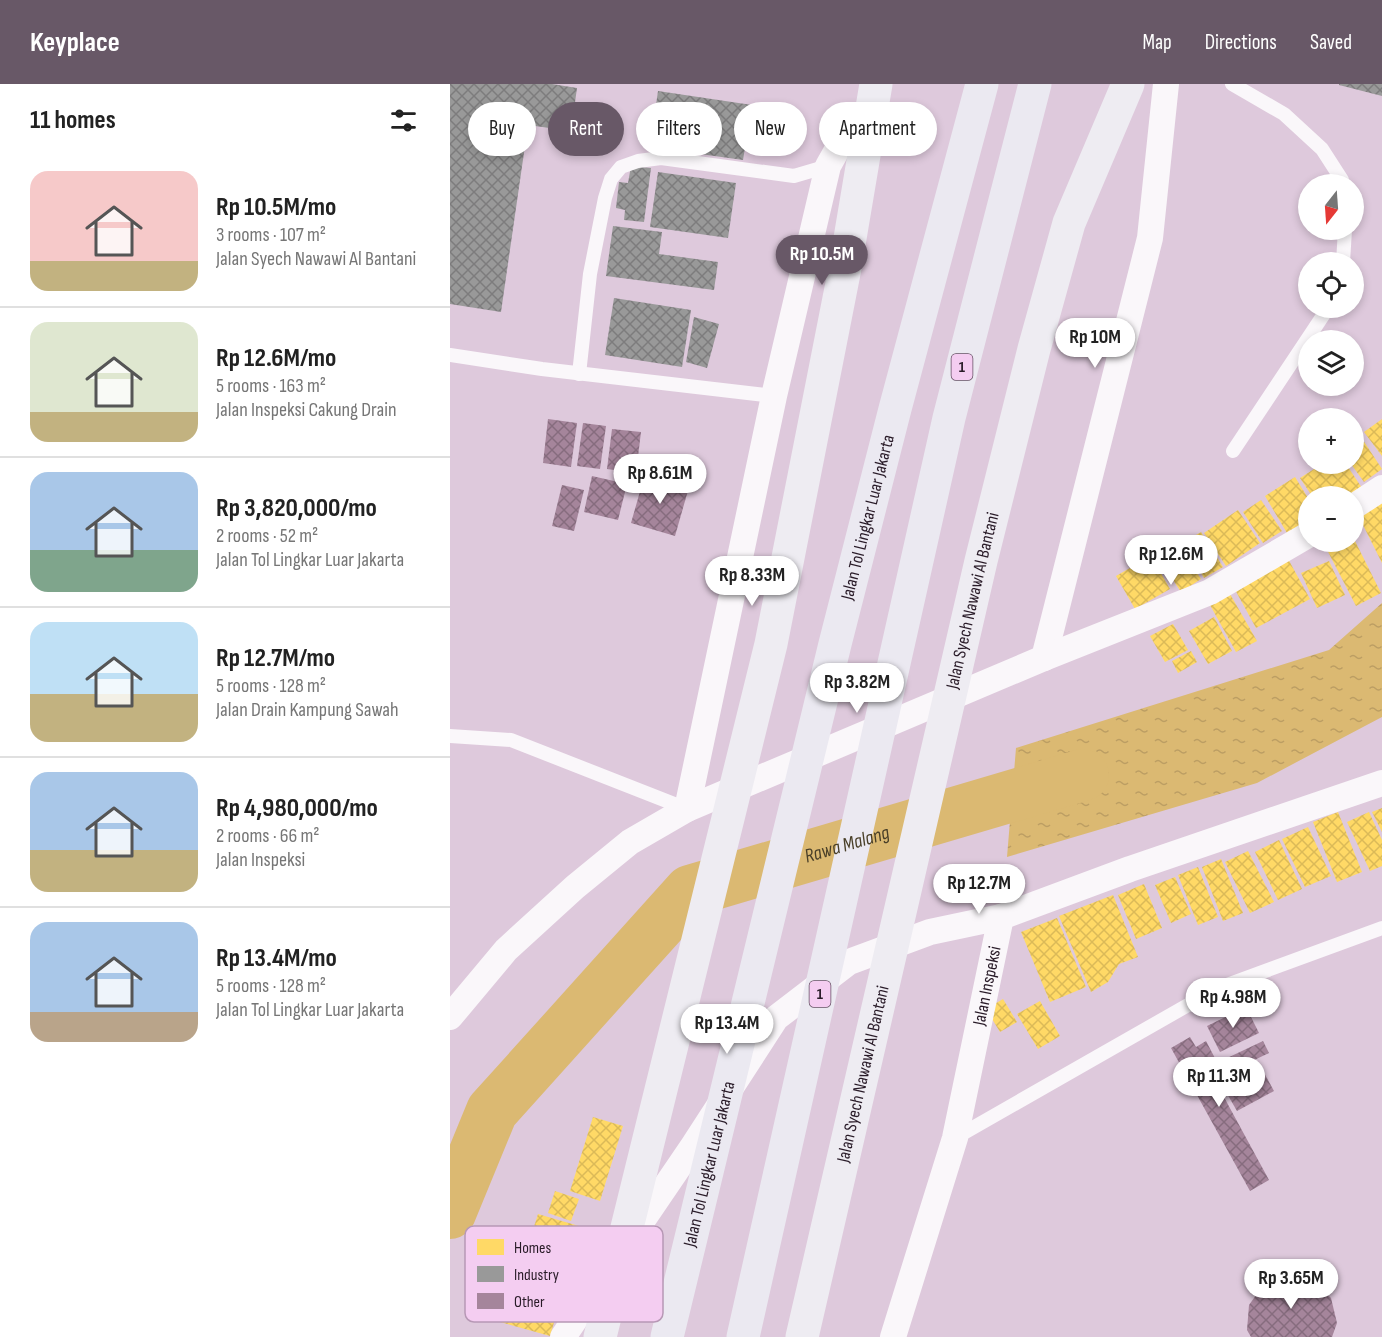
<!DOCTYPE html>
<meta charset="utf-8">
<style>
:root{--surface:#fff;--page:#f6f6f6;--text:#222;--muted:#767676;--line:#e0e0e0;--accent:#685867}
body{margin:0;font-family:"Sofia Sans Condensed",sans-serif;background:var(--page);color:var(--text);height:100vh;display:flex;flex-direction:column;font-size:22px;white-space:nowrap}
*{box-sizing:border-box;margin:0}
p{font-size:20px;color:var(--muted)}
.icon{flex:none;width:33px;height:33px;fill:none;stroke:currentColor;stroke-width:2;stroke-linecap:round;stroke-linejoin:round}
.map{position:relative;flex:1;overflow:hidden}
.details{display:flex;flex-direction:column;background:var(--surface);width:450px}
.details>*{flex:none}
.banner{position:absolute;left:18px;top:18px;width:570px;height:54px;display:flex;gap:12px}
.needle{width:39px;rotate:197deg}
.controls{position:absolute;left:848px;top:90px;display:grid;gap:12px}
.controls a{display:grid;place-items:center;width:66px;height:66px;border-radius:50%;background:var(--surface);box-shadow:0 3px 9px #0003;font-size:30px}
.price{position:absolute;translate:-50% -51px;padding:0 14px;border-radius:21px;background:#fff;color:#222;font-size:20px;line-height:39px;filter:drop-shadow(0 2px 3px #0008)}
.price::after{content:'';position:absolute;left:50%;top:36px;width:18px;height:14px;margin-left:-9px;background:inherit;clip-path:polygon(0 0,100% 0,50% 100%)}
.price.current{background:var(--accent);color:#fff}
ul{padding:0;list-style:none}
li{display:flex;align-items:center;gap:18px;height:150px;padding:0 30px}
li+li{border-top:2px solid var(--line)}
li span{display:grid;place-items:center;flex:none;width:168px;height:120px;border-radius:18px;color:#555}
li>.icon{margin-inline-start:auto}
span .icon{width:72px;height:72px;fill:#fffc;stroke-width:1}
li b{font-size:26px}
h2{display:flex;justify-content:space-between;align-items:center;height:72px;padding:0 30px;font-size:26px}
.pill{padding:0 21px;border-radius:27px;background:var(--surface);box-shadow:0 3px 9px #0003;font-size:21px;line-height:54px}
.pill.current{background:var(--accent);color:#fff}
header{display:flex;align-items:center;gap:36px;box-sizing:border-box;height:84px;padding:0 30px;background:var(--accent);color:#fff}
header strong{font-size:28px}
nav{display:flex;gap:33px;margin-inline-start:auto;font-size:21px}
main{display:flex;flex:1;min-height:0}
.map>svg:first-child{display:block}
.water{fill:url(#water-ripples)}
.homes{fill:url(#homes-cross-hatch)}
.industry{fill:url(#industry-cross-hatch)}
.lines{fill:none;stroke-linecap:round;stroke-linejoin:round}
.river{stroke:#dbb972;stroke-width:52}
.building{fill:url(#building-cross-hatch)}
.service{stroke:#faf7fa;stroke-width:14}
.minor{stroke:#faf7fa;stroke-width:26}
.trunk{stroke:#eeecf2;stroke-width:33}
.motorway{stroke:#ebe9f1;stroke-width:33}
.labels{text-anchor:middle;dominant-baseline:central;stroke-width:6;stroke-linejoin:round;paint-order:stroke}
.shield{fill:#f4cdf1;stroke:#665064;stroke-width:1.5}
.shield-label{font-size:16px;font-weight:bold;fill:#291b28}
.street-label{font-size:18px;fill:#291b28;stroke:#f4cdf1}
.water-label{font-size:20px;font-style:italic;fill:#493f28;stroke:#f4cdf1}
.key{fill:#f4cdf1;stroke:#b798b5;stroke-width:1.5}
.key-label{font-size:16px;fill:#291b28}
</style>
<header>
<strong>Keyplace</strong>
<nav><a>Map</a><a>Directions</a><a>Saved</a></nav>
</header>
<main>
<section class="details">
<h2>11 homes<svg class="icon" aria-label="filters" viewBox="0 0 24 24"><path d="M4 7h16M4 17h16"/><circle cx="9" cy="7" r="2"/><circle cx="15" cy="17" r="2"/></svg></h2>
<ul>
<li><span style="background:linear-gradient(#f6c9c9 75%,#c2b280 0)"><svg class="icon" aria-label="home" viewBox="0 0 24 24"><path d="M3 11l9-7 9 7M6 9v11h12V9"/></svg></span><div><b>Rp 10.5M/mo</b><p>3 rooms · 107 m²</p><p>Jalan Syech Nawawi Al Bantani</p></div></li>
<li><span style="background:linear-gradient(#dfe7d0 75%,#c2b280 0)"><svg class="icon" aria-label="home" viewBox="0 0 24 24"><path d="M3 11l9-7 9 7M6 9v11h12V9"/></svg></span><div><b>Rp 12.6M/mo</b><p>5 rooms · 163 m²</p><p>Jalan Inspeksi Cakung Drain</p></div></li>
<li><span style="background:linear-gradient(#a9c7e8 65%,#7fa58c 0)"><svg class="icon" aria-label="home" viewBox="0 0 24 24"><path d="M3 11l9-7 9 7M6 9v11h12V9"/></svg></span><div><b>Rp 3,820,000/mo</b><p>2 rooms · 52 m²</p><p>Jalan Tol Lingkar Luar Jakarta</p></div></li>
<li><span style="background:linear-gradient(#bfe0f5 60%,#c2b280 0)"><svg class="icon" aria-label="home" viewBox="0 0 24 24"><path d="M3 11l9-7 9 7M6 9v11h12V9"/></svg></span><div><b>Rp 12.7M/mo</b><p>5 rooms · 128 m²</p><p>Jalan Drain Kampung Sawah</p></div></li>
<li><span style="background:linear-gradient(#a9c7e8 65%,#c2b280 0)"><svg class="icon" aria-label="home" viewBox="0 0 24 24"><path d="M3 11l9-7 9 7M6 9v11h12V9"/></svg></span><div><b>Rp 4,980,000/mo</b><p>2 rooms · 66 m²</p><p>Jalan Inspeksi</p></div></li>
<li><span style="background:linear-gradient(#a9c7e8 75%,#b9a48a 0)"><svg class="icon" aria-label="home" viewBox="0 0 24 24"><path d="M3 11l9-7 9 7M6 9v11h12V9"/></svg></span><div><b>Rp 13.4M/mo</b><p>5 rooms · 128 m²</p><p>Jalan Tol Lingkar Luar Jakarta</p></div></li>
</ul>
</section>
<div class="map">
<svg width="932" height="1253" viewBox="0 0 932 1253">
<defs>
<pattern id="water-ripples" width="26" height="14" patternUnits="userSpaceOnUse" patternTransform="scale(1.5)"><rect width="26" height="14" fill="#dbb972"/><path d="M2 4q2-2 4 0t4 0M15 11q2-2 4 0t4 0" fill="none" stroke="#bc9e63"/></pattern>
<pattern id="homes-cross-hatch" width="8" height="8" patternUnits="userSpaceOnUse" patternTransform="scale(1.5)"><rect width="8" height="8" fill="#ffd966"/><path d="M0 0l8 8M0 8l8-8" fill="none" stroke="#dbba58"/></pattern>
<pattern id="industry-cross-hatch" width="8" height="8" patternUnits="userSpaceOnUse" patternTransform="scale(1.5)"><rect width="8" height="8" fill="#999"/><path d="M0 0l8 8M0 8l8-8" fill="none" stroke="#7d7c7d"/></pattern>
<pattern id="building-cross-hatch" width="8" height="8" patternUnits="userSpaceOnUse" patternTransform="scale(1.5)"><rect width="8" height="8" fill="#a5859b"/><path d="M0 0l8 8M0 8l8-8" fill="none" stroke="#866c7e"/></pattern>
</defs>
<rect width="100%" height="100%" fill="#dec9dc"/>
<!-- water -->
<path class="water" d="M932 519V633L807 699 557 773 566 664 879 566Z"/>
<!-- homes -->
<g class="homes">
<path d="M932 335V372L914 348Z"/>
<path d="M909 350 932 385 914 398 901 380H903V354Z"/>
<path d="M872 380H896L912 404 898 412H862L850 394Z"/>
<path d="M845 393 858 414V439H855L837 449 815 412Z"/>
<path d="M932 414V479L906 427Z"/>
<path d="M811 416 832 447 813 459 793 428Z"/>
<path d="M788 426 810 459 776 482 754 449Z"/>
<path d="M751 448 773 483 754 494 733 459Z"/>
<path d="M903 453 931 509 906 522 873 458H903Z"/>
<path d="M728 460 751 495 731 508 708 473Z"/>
<path d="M701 472 720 505 685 525 666 492Z"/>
<path d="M837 473 860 515 806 544 783 502Z"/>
<path d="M879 477 895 511 867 524 851 489Z"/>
<path d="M780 510 807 557 786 568 760 521Z"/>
<path d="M764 533 782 567 758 580 739 547Z"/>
<path d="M723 540 738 566 715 578 700 552Z"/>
<path d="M741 567 747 578 728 589 722 577Z"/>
<path d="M932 724V748L922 728Z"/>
<path d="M888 728 912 788 887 798 863 738Z"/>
<path d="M919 728 932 756V782L920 787 897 738Z"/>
<path d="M858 743 881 792 855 803 832 755Z"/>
<path d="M829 756 852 805 828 816 805 768Z"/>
<path d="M798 767 824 818 800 829 775 778Z"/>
<path d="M771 775 793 829 773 837 752 783Z"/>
<path d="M748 783 768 833 748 841 728 791Z"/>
<path d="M725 793 741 830 721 839 705 801Z"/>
<path d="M694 800 712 844 686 855 668 811Z"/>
<path d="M663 811 688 873 669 880 658 898 641 908 609 832Z"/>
<path d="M607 834 636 903 600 918 571 848Z"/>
<path d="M553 915 567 938 550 948 536 925Z"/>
<path d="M590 917 610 952 588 965 567 930Z"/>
<path d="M143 1033 173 1042 150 1117 120 1107Z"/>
<path d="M105 1107 129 1115 121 1137 98 1129Z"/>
<path d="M88 1130 139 1145 134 1165 82 1149Z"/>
<path d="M63 1193 113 1208 100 1252 50 1238Z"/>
</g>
<!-- industry -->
<g class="industry">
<path d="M0 0H102L127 4 121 47 78 41 51 228 0 220Z"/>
<path d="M889 0H932V12L889 1Z"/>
<path d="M208 7 302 21 293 76 200 63Z"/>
<path d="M181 82 201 84 194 138 174 136 175 126 166 124 169 98 178 99Z"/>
<path d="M208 88 286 99 278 154 200 143Z"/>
<path d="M163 142 212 148 209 170 268 178 264 206 156 192Z"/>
<path d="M164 214 241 226 232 283 155 271Z"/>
<path d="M244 233 269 240 257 284 236 278Z"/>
</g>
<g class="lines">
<!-- river -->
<path class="river" id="s1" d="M0 1129 42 1027 240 807 633 691"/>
</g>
<!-- building -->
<g class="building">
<path d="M98 335 127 339 121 383 93 379Z"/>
<path d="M133 339 156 342 150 385 127 382Z"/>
<path d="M162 345 191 348 186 389 157 385Z"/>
<path d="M195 390 239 403 225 452 181 439Z"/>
<path d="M142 392 177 400 168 436 134 428Z"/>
<path d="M112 401 134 406 124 447 102 442Z"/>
<path d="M796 923 809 949 770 968 757 942Z"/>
<path d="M740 953 746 963 756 957 778 999 769 1004 819 1096 800 1107 721 964Z"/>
<path d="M813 957 819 969 779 988 773 976Z"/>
<path d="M813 987 824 1007 787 1027 776 1008Z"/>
<path d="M838 1191 862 1196 881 1214 887 1239 882 1253H801L797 1246 799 1221 814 1200Z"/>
</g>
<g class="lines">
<!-- service -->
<g class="service">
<path d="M782 0 834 30 872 65 892 96V100"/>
<path d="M893 178 895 146"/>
<path d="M0 271 92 285 324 312"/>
<path d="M129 290 140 190 155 114 161 95 171 83 188 77 211 74 344 92 378 82"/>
<path d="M783 367 878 224"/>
<path d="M0 652 61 656 237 725"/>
<path d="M505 1054 766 905 932 844"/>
</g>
<!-- minor -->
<g class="minor">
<path d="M903 423 932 404"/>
<path d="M594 574 700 154 716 0"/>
<path d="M237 725 324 312 378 82 396 50 422 21"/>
<path d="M0 933 56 866 125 803 180 758 237 725 594 574 760 508 858 451"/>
<path d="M113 1253 243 1062 326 934 399 878 480 848 551 833"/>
<path id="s2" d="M443 1253 505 1054 551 833 680 785 932 699"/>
</g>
<!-- trunk -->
<g class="trunk">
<path d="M150 1253 321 560 395 184 426 0"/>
<path id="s3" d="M352 1253 531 477 584 265 619 139 678 0"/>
</g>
<!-- motorway -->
<g class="motorway">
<path id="s4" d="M217 1253 385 560 445 325 532 0"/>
<path d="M293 1253 499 334 585 0"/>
</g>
</g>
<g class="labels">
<!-- shield labels -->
<g class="shield">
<rect x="501.5" y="270" width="21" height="26" rx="4.5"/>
<rect x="359.5" y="897" width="21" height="26" rx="4.5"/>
</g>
<g class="shield-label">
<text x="512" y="283">1</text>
<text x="370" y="910">1</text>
</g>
<!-- street labels -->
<g class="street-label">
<text stroke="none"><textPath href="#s4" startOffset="844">Jalan Tol Lingkar Luar Jakarta</textPath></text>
<text stroke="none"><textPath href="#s3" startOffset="756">Jalan Syech Nawawi Al Bantani</textPath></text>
<text stroke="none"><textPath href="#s2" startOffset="364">Jalan Inspeksi</textPath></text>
<text stroke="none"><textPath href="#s3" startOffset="270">Jalan Syech Nawawi Al Bantani</textPath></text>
<text stroke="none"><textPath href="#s4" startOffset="178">Jalan Tol Lingkar Luar Jakarta</textPath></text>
</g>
<!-- water labels -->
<g class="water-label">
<text stroke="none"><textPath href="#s1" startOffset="570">Rawa Malang</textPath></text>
</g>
</g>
<!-- legend -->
<rect x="15" y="1142" width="198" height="96" rx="9" class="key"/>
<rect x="27" y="1155" width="27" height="16" fill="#ffd966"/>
<rect x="27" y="1182" width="27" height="16" fill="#999"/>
<rect x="27" y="1209" width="27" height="16" fill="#a5859b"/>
<g class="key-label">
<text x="64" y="1169">Homes</text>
<text x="64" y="1196">Industry</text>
<text x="64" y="1223">Other</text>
</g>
</svg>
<div class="controls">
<a><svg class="needle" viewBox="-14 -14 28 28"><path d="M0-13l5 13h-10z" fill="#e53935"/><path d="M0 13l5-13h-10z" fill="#767676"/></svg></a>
<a><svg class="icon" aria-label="locate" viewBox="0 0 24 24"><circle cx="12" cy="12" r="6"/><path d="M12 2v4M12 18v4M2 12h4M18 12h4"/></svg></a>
<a><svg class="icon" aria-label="layers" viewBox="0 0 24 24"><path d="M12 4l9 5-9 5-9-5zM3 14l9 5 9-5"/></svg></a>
<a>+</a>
<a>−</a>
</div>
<b class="price current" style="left:372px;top:202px">Rp 10.5M</b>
<b class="price" style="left:645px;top:285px">Rp 10M</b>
<b class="price" style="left:210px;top:421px">Rp 8.61M</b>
<b class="price" style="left:721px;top:502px">Rp 12.6M</b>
<b class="price" style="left:302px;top:523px">Rp 8.33M</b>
<b class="price" style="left:407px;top:630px">Rp 3.82M</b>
<b class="price" style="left:529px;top:831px">Rp 12.7M</b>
<b class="price" style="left:783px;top:945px">Rp 4.98M</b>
<b class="price" style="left:277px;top:971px">Rp 13.4M</b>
<b class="price" style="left:769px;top:1024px">Rp 11.3M</b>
<b class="price" style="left:841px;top:1226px">Rp 3.65M</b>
<div class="banner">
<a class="pill">Buy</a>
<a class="pill current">Rent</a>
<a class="pill">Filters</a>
<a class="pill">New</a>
<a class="pill">Apartment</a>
</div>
</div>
</main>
